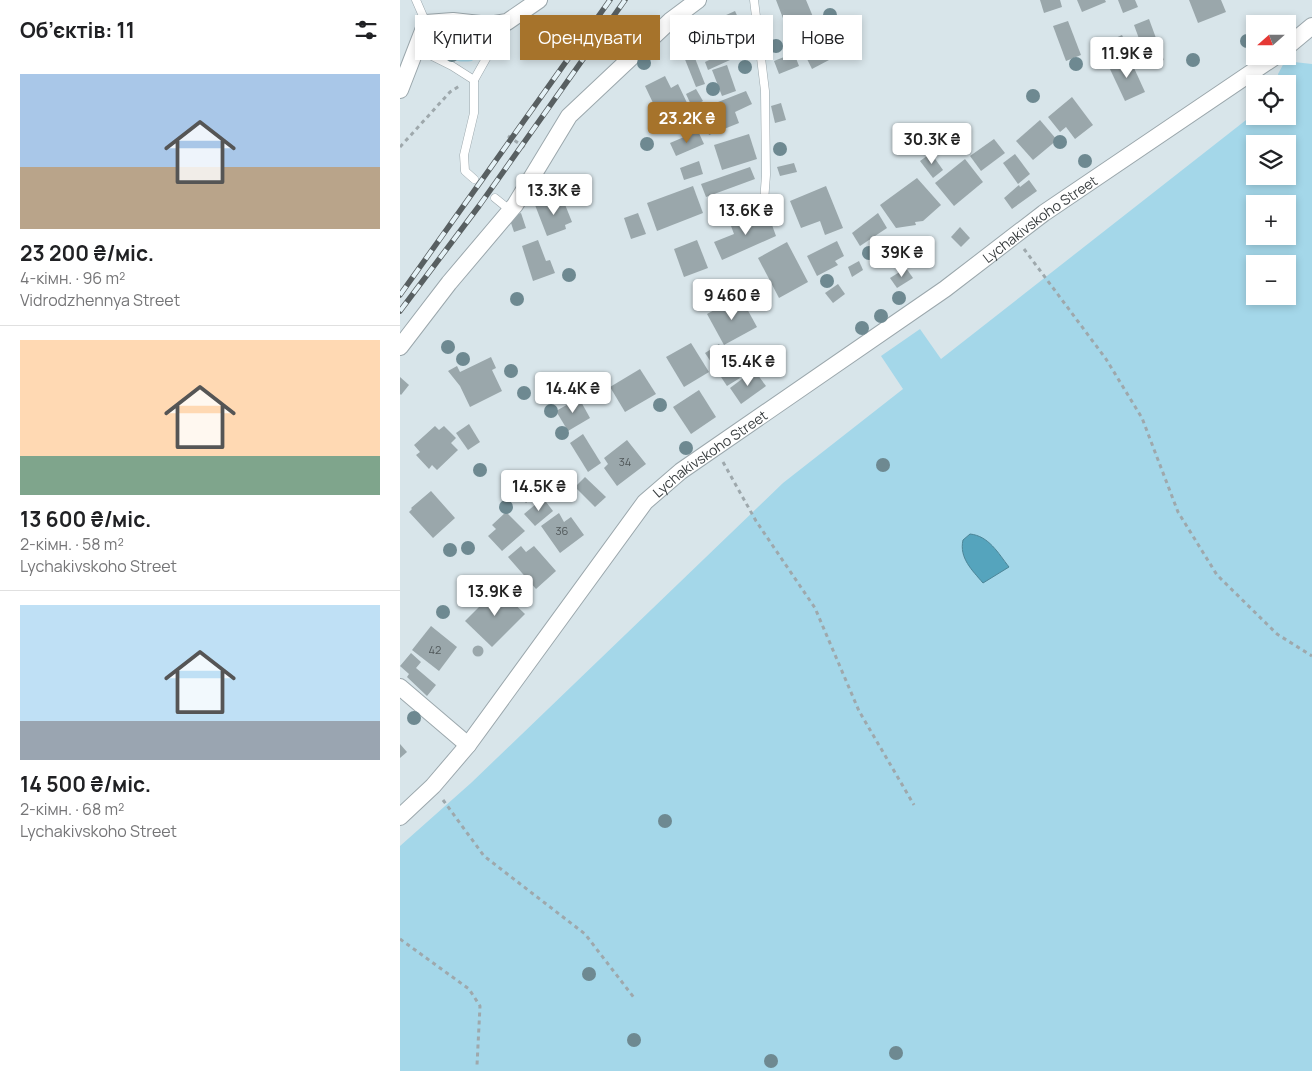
<!DOCTYPE html>
<html lang="uk">
<meta charset="utf-8">
<style>
:root{--surface:#fff;--page:#f2f2f2;--text:#202124;--muted:#757577;--line:#e0e0e0;--accent:#a6732b}
body{margin:0;font-family:Manrope,sans-serif;background:var(--page);color:var(--text);height:100vh;display:flex;flex-direction:column;font-size:19px;white-space:nowrap}
*{box-sizing:border-box;margin:0}
p{font-size:16px;color:var(--muted)}
.icon{flex:none;width:28px;height:28px;fill:none;stroke:currentColor;stroke-width:2;stroke-linecap:round;stroke-linejoin:round}
.map{position:relative;flex:1;overflow:hidden}
.drawer{display:flex;flex-direction:column;background:var(--surface);width:400px}
.drawer>*{flex:none}
.banner{position:absolute;left:15px;top:15px;width:475px;height:45px;display:flex;gap:10px}
.needle{width:32px;rotate:249deg}
.tools{position:absolute;left:846px;top:15px;display:grid;gap:10px}
.tools a{display:grid;place-items:center;width:50px;height:50px;border-radius:0px;background:var(--surface);box-shadow:0 2px 8px #0003;font-size:25px}
.price{position:absolute;translate:-50% -42px;padding:0 11px;border-radius:5px;background:#fff;color:#222;font-size:16px;line-height:32px;filter:drop-shadow(0 1px 2px #0008)}
.price::after{content:'';position:absolute;left:50%;top:30px;width:15px;height:11px;margin-left:-8px;background:inherit;clip-path:polygon(0 0,100% 0,50% 100%)}
.price.current{background:var(--accent);color:#fff}
ul{padding:0;list-style:none}
li{display:grid;align-content:center;gap:10px;height:265px;padding:0 20px}
li+li{border-top:1px solid var(--line)}
li span{display:grid;place-items:center;height:155px;border-radius:0px;color:#555}
li>.icon{margin-inline-start:auto}
span .icon{width:90px;height:90px;fill:#fffc;stroke-width:1}
li b{font-size:21px}
h2{display:flex;justify-content:space-between;align-items:center;height:60px;padding:0 20px;font-size:21px}
.pill{padding:0 18px;border-radius:0px;background:var(--surface);box-shadow:0 2px 8px #0003;font-size:18px;line-height:45px}
.pill.current{background:var(--accent);color:#fff}
main{display:flex;flex:1;min-height:0}
.map>svg:first-child{display:block}
.green{fill:#a4d7e9;fill-rule:evenodd}
.water{fill:#55a4bd;stroke:#4c8597}
.building{fill:#9aa7ab}
.lines{fill:none;stroke-linecap:round;stroke-linejoin:round}
.service-casing{stroke:#9ba7ac;stroke-width:9}
.minor-casing{stroke:#9ba7ac;stroke-width:18}
.path{stroke:#9ea8ac;stroke-width:3;stroke-dasharray:4 4;stroke-linecap:butt}
.service{stroke:#fff;stroke-width:8}
.minor{stroke:#fff;stroke-width:16}
.rail-casing{stroke:#585f61;stroke-width:5.5}
.rail{stroke:#e5f2f7;stroke-width:4;stroke-dasharray:11;stroke-linecap:butt}
.tree{fill:#6e8991}
.labels{text-anchor:middle;dominant-baseline:central;stroke-width:4;stroke-linejoin:round;paint-order:stroke}
.number-label{font-size:11px;fill:#505759}
.street-label{font-size:14px;fill:#373c3e;stroke:#e5f2f7}
</style>
<main>
<section class="drawer">
<h2>Об’єктів: 11<svg class="icon" aria-label="filters" viewBox="0 0 24 24"><path d="M4 7h16M4 17h16"/><circle cx="9" cy="7" r="2"/><circle cx="15" cy="17" r="2"/></svg></h2>
<ul>
<li><span style="background:linear-gradient(#a9c7e8 60%,#b9a48a 0)"><svg class="icon" aria-label="home" viewBox="0 0 24 24"><path d="M3 11l9-7 9 7M6 9v11h12V9"/></svg></span><div><b>23 200 ₴/міс.</b><p>4-кімн. · 96 m²</p><p>Vidrodzhennya Street</p></div></li>
<li><span style="background:linear-gradient(#ffd9b3 75%,#7fa58c 0)"><svg class="icon" aria-label="home" viewBox="0 0 24 24"><path d="M3 11l9-7 9 7M6 9v11h12V9"/></svg></span><div><b>13 600 ₴/міс.</b><p>2-кімн. · 58 m²</p><p>Lychakivskoho Street</p></div></li>
<li><span style="background:linear-gradient(#bfe0f5 75%,#9aa5b1 0)"><svg class="icon" aria-label="home" viewBox="0 0 24 24"><path d="M3 11l9-7 9 7M6 9v11h12V9"/></svg></span><div><b>14 500 ₴/міс.</b><p>2-кімн. · 68 m²</p><p>Lychakivskoho Street</p></div></li>
</ul>
</section>
<div class="map">
<svg width="912" height="1071" viewBox="0 0 912 1071">
<rect width="100%" height="100%" fill="#d8e5ea"/>
<!-- green -->
<g class="green">
<path d="M64 30H89L86 44 72 61C58 63 50 60 39 52V42L45 36Z"/>
<path d="M885 61 912 64V1071H0V846L71 783 383 483 503 389 481 356 520 329 541 359 855 113V116H888V84H880L878 74ZM855 144H888V176H855ZM855 204H888V236H855ZM855 264H888V296H855Z"/>
</g>
<!-- water -->
<path class="water" d="M570 534C589 536 598 553 609 567L583 583C572 570 559 558 563 540Z"/>
<!-- building -->
<g class="building">
<path d="M376 0H406L416 24 409 27 414 39 394 47Z"/>
<path d="M640 0H660L662 7 644 13Z"/>
<path d="M677 0H705L706 2 682 12Z"/>
<path d="M718 0H735L738 7 723 13Z"/>
<path d="M789 0H821L826 12 798 23Z"/>
<path d="M335 11 347 37 316 51 304 25Z"/>
<path d="M749 19 764 60 749 66 734 25Z"/>
<path d="M668 21 681 55 666 61 653 26Z"/>
<path d="M437 32 446 51 412 69 402 49Z"/>
<path d="M722 35 728 48 704 59 698 46Z"/>
<path d="M291 48 305 84 296 87 282 52Z"/>
<path d="M326 52 330 60 308 70 305 62Z"/>
<path d="M394 53 399 66 379 74 374 61Z"/>
<path d="M729 57 745 92 725 101 709 67Z"/>
<path d="M327 65 336 91 322 96 312 70Z"/>
<path d="M265 76 271 88 278 84 289 107 261 120 245 86Z"/>
<path d="M296 89 303 101 292 107 286 94Z"/>
<path d="M346 91 352 104 335 112 339 123 309 135 305 123 323 115 318 102Z"/>
<path d="M672 97 693 125 675 139 666 127 660 132 648 117Z"/>
<path d="M381 103 386 120 375 123 371 106Z"/>
<path d="M640 120 657 140 633 160 616 141Z"/>
<path d="M298 131 304 144 276 156 270 143Z"/>
<path d="M349 134 357 159 322 170 314 145Z"/>
<path d="M594 139 605 153 581 171 570 156Z"/>
<path d="M531 153 543 170 533 178 520 161Z"/>
<path d="M615 154 630 174 618 184 603 163Z"/>
<path d="M565 159 583 182 554 206 535 183Z"/>
<path d="M299 161 303 174 284 180 280 168Z"/>
<path d="M394 163 397 172 380 176 377 167Z"/>
<path d="M350 167 355 179 306 197 301 184Z"/>
<path d="M517 178 541 205 523 221 515 222 516 225 496 228 480 205Z"/>
<path d="M629 180 637 191 612 209 604 198 619 185 620 187Z"/>
<path d="M293 186 303 213 257 231 247 203Z"/>
<path d="M426 186 443 228 425 235 420 221 401 228 390 201Z"/>
<path d="M162 197 172 222 165 225 166 229 147 236 135 205Z"/>
<path d="M340 197 345 210 315 223 309 210Z"/>
<path d="M367 211 376 236 322 260 314 242 334 234 331 226Z"/>
<path d="M121 213 126 228 114 232 109 217Z"/>
<path d="M238 213 246 234 231 239 224 218Z"/>
<path d="M478 213 487 228 460 246 452 233Z"/>
<path d="M560 227 570 238 561 247 551 237Z"/>
<path d="M138 240 146 261 150 260 155 273 133 281 122 246Z"/>
<path d="M297 240 308 268 284 277 274 249Z"/>
<path d="M437 241 444 256 435 261 438 265 417 276 407 256Z"/>
<path d="M387 242 408 282 379 298 358 258Z"/>
<path d="M459 261 463 270 452 277 448 267Z"/>
<path d="M506 268 513 278 497 288 490 278Z"/>
<path d="M438 284 445 294 433 303 425 293Z"/>
<path d="M340 296 357 327 324 345 307 314Z"/>
<path d="M291 343 309 372 284 387 266 357Z"/>
<path d="M319 344 340 378 327 386 305 353Z"/>
<path d="M91 357 96 368 92 370 102 391 70 407 60 386 48 371 57 366 60 372Z"/>
<path d="M240 369 256 394 225 412 210 387Z"/>
<path d="M354 370 366 386 341 404 330 388Z"/>
<path d="M0 377 9 385 1 395 0 394Z"/>
<path d="M299 390 316 417 291 434 273 407Z"/>
<path d="M179 398 190 418 168 431 156 411Z"/>
<path d="M69 424 80 442 68 450 56 433Z"/>
<path d="M35 426 39 430 44 426 56 438 51 443 58 450 37 470 32 465 29 469 16 455 20 452 14 445Z"/>
<path d="M183 434 201 463 188 472 170 443Z"/>
<path d="M227 440 246 464 217 486 204 468 208 464 204 458Z"/>
<path d="M185 477 206 497 195 507 175 487Z"/>
<path d="M121 484 133 497 126 503 114 490Z"/>
<path d="M31 491 55 518 33 538 9 512 12 509 11 508Z"/>
<path d="M143 498 153 511 135 526 124 514Z"/>
<path d="M106 512 125 531 102 551 88 536 96 529 92 525Z"/>
<path d="M159 513 164 522 171 517 184 535 160 553 141 526Z"/>
<path d="M121 546 126 552 134 546 156 571 136 589 108 557Z"/>
<path d="M98 588 125 614 92 647 65 621Z"/>
<path d="M31 626 57 647 39 671 12 650Z"/>
<circle cx="78" cy="651" r="5.5"/>
<path d="M11 653 21 662 16 668 36 685 27 696 7 677 9 674 0 666Z"/>
<path d="M0 744 7 752 0 758Z"/>
</g>
<g class="lines">
<!-- service casing -->
<g class="service-casing">
<g id="service">
<path d="M16 0 26 23"/>
<path d="M354 0 365 91 366 175 364 202"/>
<path d="M16 48 52 66 74 80V113L64 155 65 171 74 179"/>
<path d="M74 80 106 23"/>
<path d="M95 198 111 211"/>
</g>
</g>
<!-- minor casing -->
<g class="minor-casing">
<g id="minor">
<path d="M888 46 912 26"/>
<path d="M0 90 26 23 53 21 89 25 107 22 139 0"/>
<path d="M0 347 49 283 115 205 169 116 270 21 298 0"/>
<path d="M0 687 68 745"/>
<path id="s1" d="M0 817 33 786 68 745 245 502 281 471 545 289 644 213 876 56"/>
</g>
</g>
<!-- path -->
<g class="path">
<path d="M108 136 127 149"/>
<path d="M0 147 50 92 61 85"/>
<path d="M624 249 706 359 742 418 778 512 817 575 877 634 912 656"/>
<path d="M323 462 356 521 415 608 459 711 514 805"/>
<path d="M43 800 84 856 185 934 235 999"/>
<path d="M0 939 69 989 80 1006 77 1065"/>
</g>
<!-- service -->
<use href="#service" class="service"/>
<!-- minor -->
<use href="#minor" class="minor"/>
<!-- rail casing -->
<g class="rail-casing">
<g id="rail">
<path d="M0 295 210 0"/>
<path d="M0 311 79 206 225 0"/>
</g>
</g>
<!-- rail -->
<use href="#rail" class="rail"/>
</g>
<!-- trees -->
<g class="tree">
<circle cx="430" cy="15" r="7"/>
<circle cx="847" cy="41" r="7"/>
<circle cx="376" cy="46" r="7"/>
<circle cx="52" cy="55" r="7"/>
<circle cx="793" cy="60" r="7"/>
<circle cx="244" cy="63" r="7"/>
<circle cx="676" cy="64" r="7"/>
<circle cx="345" cy="67" r="7"/>
<circle cx="313" cy="89" r="7"/>
<circle cx="633" cy="96" r="7"/>
<circle cx="305" cy="111" r="7"/>
<circle cx="660" cy="142" r="7"/>
<circle cx="247" cy="144" r="7"/>
<circle cx="380" cy="149" r="7"/>
<circle cx="685" cy="161" r="7"/>
<circle cx="469" cy="253" r="7"/>
<circle cx="169" cy="275" r="7"/>
<circle cx="427" cy="281" r="7"/>
<circle cx="315" cy="298" r="7"/>
<circle cx="499" cy="298" r="7"/>
<circle cx="117" cy="299" r="7"/>
<circle cx="481" cy="316" r="7"/>
<circle cx="462" cy="328" r="7"/>
<circle cx="48" cy="347" r="7"/>
<circle cx="63" cy="359" r="7"/>
<circle cx="111" cy="371" r="7"/>
<circle cx="124" cy="393" r="7"/>
<circle cx="260" cy="405" r="7"/>
<circle cx="151" cy="411" r="7"/>
<circle cx="162" cy="433" r="7"/>
<circle cx="286" cy="448" r="7"/>
<circle cx="483" cy="465" r="7"/>
<circle cx="80" cy="470" r="7"/>
<circle cx="106" cy="507" r="7"/>
<circle cx="68" cy="548" r="7"/>
<circle cx="50" cy="550" r="7"/>
<circle cx="43" cy="612" r="7"/>
<circle cx="14" cy="718" r="7"/>
<circle cx="265" cy="821" r="7"/>
<circle cx="189" cy="974" r="7"/>
<circle cx="234" cy="1040" r="7"/>
<circle cx="496" cy="1053" r="7"/>
<circle cx="371" cy="1061" r="7"/>
</g>
<g class="labels">
<!-- number labels -->
<g class="number-label">
<text x="225" y="461">34</text>
<text x="162" y="530">36</text>
<text x="35" y="649">42</text>
</g>
<!-- street labels -->
<g class="street-label">
<text stroke="none"><textPath href="#s1" startOffset="886">Lychakivskoho Street</textPath></text>
<text stroke="none"><textPath href="#s1" startOffset="481">Lychakivskoho Street</textPath></text>
</g>
</g>
</svg>
<div class="tools">
<a><svg class="needle" viewBox="-14 -14 28 28"><path d="M0-13l5 13h-10z" fill="#e53935"/><path d="M0 13l5-13h-10z" fill="#757577"/></svg></a>
<a><svg class="icon" aria-label="locate" viewBox="0 0 24 24"><circle cx="12" cy="12" r="6"/><path d="M12 2v4M12 18v4M2 12h4M18 12h4"/></svg></a>
<a><svg class="icon" aria-label="layers" viewBox="0 0 24 24"><path d="M12 4l9 5-9 5-9-5zM3 14l9 5 9-5"/></svg></a>
<a>+</a>
<a>−</a>
</div>
<b class="price" style="left:727px;top:79px">11.9K ₴</b>
<b class="price current" style="left:287px;top:144px">23.2K ₴</b>
<b class="price" style="left:532px;top:165px">30.3K ₴</b>
<b class="price" style="left:154px;top:216px">13.3K ₴</b>
<b class="price" style="left:346px;top:236px">13.6K ₴</b>
<b class="price" style="left:502px;top:278px">39K ₴</b>
<b class="price" style="left:332px;top:321px">9 460 ₴</b>
<b class="price" style="left:348px;top:387px">15.4K ₴</b>
<b class="price" style="left:173px;top:414px">14.4K ₴</b>
<b class="price" style="left:139px;top:512px">14.5K ₴</b>
<b class="price" style="left:95px;top:617px">13.9K ₴</b>
<div class="banner">
<a class="pill">Купити</a>
<a class="pill current">Орендувати</a>
<a class="pill">Фільтри</a>
<a class="pill">Нове</a>
</div>
</div>
</main>
